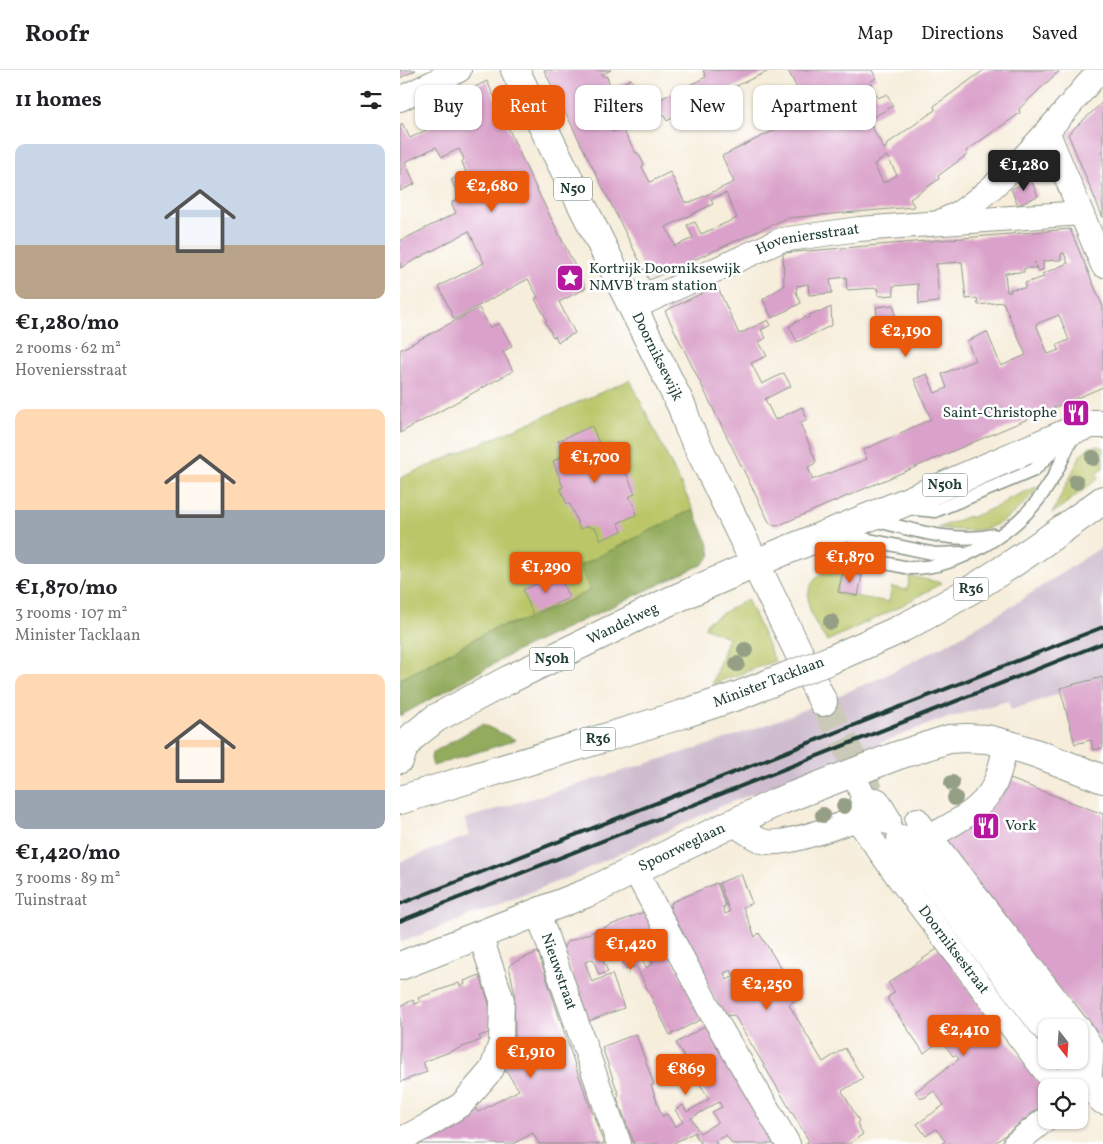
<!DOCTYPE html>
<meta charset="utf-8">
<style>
:root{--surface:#fff;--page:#f6f6f6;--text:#202124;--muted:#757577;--line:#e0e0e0;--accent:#ea580c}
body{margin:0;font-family:Vollkorn,serif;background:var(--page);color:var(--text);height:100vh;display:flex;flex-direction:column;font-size:19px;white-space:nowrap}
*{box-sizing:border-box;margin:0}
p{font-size:16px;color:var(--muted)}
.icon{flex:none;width:28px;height:28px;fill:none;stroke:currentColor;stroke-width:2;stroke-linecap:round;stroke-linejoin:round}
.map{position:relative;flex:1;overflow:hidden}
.drawer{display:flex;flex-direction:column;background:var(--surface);width:400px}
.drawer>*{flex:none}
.hud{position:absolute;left:15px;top:15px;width:475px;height:45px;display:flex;gap:10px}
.needle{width:32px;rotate:163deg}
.controls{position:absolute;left:638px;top:949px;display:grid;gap:10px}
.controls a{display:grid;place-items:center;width:50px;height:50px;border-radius:10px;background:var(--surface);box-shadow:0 1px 4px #0004;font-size:25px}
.price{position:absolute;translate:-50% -42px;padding:0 11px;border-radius:5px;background:var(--accent);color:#fff;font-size:16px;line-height:32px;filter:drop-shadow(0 1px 2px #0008)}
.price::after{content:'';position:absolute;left:50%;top:30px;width:15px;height:11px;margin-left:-8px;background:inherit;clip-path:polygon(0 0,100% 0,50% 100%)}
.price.active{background:#222;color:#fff}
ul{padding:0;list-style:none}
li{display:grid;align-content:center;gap:10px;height:265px;padding:0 15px}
li span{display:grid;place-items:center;height:155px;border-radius:10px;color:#555}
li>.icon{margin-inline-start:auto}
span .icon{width:90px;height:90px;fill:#fffc;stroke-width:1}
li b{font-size:21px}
h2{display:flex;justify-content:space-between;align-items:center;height:60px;padding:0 15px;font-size:21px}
.pill{padding:0 18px;border-radius:10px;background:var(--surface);box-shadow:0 1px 4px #0004;font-size:18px;line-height:45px}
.pill.active{background:var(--accent);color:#fff}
header{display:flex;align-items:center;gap:30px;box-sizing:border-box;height:70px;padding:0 25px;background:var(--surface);border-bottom:1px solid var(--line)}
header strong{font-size:24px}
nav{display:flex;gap:28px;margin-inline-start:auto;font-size:18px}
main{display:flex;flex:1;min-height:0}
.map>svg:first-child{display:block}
.industrial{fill:#cfbdcf}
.green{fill:#bac667;stroke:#6c824e}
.forest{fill:#93ab5c;stroke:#597448}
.building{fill:#daa2ca;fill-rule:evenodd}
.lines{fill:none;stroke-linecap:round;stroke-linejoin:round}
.secondary-tunnel{stroke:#cbcab9;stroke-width:28;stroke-dasharray:28 14;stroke-linecap:butt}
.lane-casing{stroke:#8a9587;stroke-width:15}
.street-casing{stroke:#8a9587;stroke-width:26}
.secondary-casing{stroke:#8a9587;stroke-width:30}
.primary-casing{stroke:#8a9587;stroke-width:30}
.lane{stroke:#fff;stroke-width:12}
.street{stroke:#fff;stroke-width:24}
.secondary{stroke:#fff;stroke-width:28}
.primary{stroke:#fff;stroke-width:28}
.rail{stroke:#1f3d34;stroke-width:4}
.primary-bridge-casing{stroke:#8a9587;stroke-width:30;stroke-linecap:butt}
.primary-bridge{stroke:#fff;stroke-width:28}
.tree{fill:#959f86}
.labels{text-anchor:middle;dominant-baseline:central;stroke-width:5;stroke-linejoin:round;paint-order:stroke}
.shield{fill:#fff;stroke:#627771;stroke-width:1}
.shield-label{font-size:14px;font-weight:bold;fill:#1f3d34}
.street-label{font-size:15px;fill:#1f3d34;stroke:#fff}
.poi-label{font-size:15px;fill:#1f3d34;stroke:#fff;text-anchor:start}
</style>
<header>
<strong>Roofr</strong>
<nav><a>Map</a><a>Directions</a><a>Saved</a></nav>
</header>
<main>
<section class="drawer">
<h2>11 homes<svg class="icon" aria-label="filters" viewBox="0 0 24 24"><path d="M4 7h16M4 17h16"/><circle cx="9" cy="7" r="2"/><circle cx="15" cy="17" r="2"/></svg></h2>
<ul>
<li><span style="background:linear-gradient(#c9d6e8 65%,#b9a48a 0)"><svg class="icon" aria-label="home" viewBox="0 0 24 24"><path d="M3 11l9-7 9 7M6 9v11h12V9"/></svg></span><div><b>€1,280/mo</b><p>2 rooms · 62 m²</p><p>Hoveniersstraat</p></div></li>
<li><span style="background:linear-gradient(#ffd9b3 65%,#9aa5b1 0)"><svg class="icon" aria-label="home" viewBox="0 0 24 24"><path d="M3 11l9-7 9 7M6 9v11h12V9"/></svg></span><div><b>€1,870/mo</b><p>3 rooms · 107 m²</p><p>Minister Tacklaan</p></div></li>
<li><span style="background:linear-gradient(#ffd9b3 75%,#9aa5b1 0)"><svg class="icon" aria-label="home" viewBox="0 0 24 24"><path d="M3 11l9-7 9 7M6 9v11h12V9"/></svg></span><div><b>€1,420/mo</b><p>3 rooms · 89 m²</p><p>Tuinstraat</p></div></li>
</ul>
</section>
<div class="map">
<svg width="703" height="1074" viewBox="0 0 703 1074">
<rect width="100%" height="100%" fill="#fff"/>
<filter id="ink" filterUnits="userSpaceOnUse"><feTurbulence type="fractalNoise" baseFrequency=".02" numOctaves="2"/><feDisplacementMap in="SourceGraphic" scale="10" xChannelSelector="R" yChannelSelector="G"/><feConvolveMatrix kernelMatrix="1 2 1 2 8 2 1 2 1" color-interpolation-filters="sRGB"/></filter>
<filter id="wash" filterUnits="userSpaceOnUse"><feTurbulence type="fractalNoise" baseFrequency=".0096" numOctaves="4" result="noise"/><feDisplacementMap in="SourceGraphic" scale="20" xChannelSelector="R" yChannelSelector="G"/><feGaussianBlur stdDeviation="1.12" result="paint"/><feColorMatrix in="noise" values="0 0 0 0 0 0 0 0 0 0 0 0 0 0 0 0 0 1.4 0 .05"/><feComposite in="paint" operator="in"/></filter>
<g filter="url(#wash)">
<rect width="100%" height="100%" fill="#f6edda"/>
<!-- industrial -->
<path class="industrial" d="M703 476V607L661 617 662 623 611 640 608 631 537 651 319 737 169 807 0 873V792L70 765 64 749 314 673 376 651 442 624 482 607 547 574 610 537Z"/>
<!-- green -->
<g class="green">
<path d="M230 310 293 439 181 496 190 521 125 550 95 558 7 606 0 609V408Z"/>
<path d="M696 376 703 377V398L696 404 699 408 652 444 681 384 689 377Z"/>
<path d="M641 415C623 435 603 459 574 460 562 461 550 459 538 458L569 446 570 448 607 432 606 430Z"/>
<path d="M429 499 442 501 437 523 489 532 492 517 507 520 510 506 542 513 497 538 427 571C409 547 395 516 429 499Z"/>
<path d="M347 529 375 591 312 614 328 567 305 558 307 552Z"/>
</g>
<!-- forest -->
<g class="forest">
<path d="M293 439 308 472 311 485 303 494 119 580 0 646V609L7 606 95 558 125 550 190 521 180 496Z"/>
<path d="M82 654 116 670 33 696 31 688 32 683Z"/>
</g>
<g id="blocks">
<!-- building -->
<g class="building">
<path d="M0 0H16L0 8Z"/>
<path d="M144 0H211L201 5 207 7 209 13 208 17 209 20 231 9 245 37 208 54 212 62 218 60 224 62 236 83H238L244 94 242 97 250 112 270 102 285 133 288 131 289 133 334 112 322 86 387 54 389 56 410 46 388 0H472L476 8 470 12 478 28 487 24 493 36 468 50 484 79 486 78 487 74 535 40 534 36 584 0H660L619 39 620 43 566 81 568 84 538 106 539 109 510 129 514 136 513 137 387 148 249 210ZM487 86 497 105 483 113 474 94ZM326 123 337 148 301 164 295 152 287 155 293 168 275 176 266 157 313 134 311 129Z"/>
<path d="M303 0H318V1L322 0H371L299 33 267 51 256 31 306 7Z"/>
<path d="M87 11 130 106 186 218 159 232 175 263 158 272 155 266 153 267 145 251 147 250 135 229 138 227 128 209 54 249 39 216 84 193 69 161 0 198V171L56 143 52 135V132L77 120 74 113 57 122 51 110 66 102 62 92 64 89 59 79 42 87 36 77 5 92 15 114 0 121V55L2 53 10 68 45 51 37 36Z"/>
<path d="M703 32V148L668 64Z"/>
<path d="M631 110 638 126 618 135 611 119Z"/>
<path d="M670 159 703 237V317L377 456 370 454 265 241 317 216 339 264 368 250 371 255 361 260 366 268 359 272 367 286 351 293 362 314 384 303 391 316 365 329 375 350 402 337 407 349 400 353 416 391 414 394 408 397 412 408V410L467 389 463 380 531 349 514 309 527 304 535 323 547 318 542 304 575 290 567 271 587 262 601 296 626 285 603 232 578 235 577 228 566 229 562 192 536 194 539 232 519 234 518 214 493 216 494 225 481 226 478 225 477 218 447 220 446 207 430 209 432 223 409 225 408 214 397 216 396 222 401 233 372 248 363 229 384 216 383 183ZM664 183 668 193 642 204 644 207 625 213V218L610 219 611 222H607L605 203 624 202V198H636L635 192 637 201 643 200V191L661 190V184ZM659 245 669 270 657 275 659 280 648 284 636 254Z"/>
<path d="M494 235 496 253 478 254 476 237Z"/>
<path d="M431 237 432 255 397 272 389 256 405 247 406 249 410 247 409 245 419 241V243Z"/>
<path d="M79 238 90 258 99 253 112 276 103 282 113 301 0 363V280Z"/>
<path d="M192 356 201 378 194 381 196 386 216 378 235 424 228 427 234 434 236 445 218 453 222 461 201 470 196 459 188 456 180 459 170 434H167L160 418 163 417 153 391 160 388 163 382 158 371Z"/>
<path d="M443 502 462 505 458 526 438 522Z"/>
<path d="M159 504 169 528 133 544 123 520Z"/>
<path d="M703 607V678L693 680 691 670 675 674 660 618Z"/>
<path d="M605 707 703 744V973L608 858 543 775 594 735Z"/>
<path d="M341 804 352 833 343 837 355 867 359 863 388 909 391 907 402 925 389 935 423 992 445 978 463 1008 442 1021 459 1051 457 1053 463 1064 449 1074H405L409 1071 334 945 325 946 297 896 270 838 272 832 317 813 326 836 323 837 325 844 330 842 319 813ZM331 900 334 906 327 910 324 903Z"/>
<path d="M244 842 251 845 302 949 270 965 236 896 226 900 220 884 203 890 208 902 199 905 193 889 185 892 192 912 212 904 224 938 189 951 163 878 167 872ZM249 883 253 894 246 898 241 886Z"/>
<path d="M540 877 572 925 646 1021V1032L594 1074H541L545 1071 536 1059 526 1066 517 1054 544 1035 534 1021 524 1028 520 1027 515 1022 559 989 555 985 553 986 541 970 524 983 488 930V927L495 922 488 913Z"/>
<path d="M138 882 175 995 204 1074H139L133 1063 113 1074H19L20 1071 73 1036 78 1042 119 1020 106 1001 102 999 115 970 114 920 109 896 112 893Z"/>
<path d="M80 905 89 933 91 947 89 963 79 966 81 970 23 992 27 1002 0 1012V936L13 930 15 934 20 932 18 928 59 913 60 916 65 914 64 911Z"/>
<path d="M307 955 377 1074H332L326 1065 315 1071 317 1074H301L295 1065V1062L272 1074H234L217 1028 219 1026 202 977 236 964 254 1015H251L262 1046 267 1044 275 1057 283 1052 275 1040 283 1035 287 1042 309 1029 276 973ZM319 1032 322 1037 312 1042 318 1052 300 1063 291 1048Z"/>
</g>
</g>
</g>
<g filter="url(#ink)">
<use href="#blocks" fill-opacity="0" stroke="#8a9587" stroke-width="1"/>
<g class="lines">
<!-- secondary-tunnel -->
<path class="secondary-tunnel" d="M423 632 470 722"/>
<!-- lane casing -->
<g class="lane-casing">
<g id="lane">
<path d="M506 438 535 441 613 409 634 400 660 374"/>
<path d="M473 450C511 459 554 474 593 465"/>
<path d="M441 464 536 484 561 483"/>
<path d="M409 477 509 498C559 499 619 460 646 419 658 402 665 382 674 364"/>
</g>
</g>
<!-- street casing -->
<g class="street-casing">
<g id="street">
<path d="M0 29 59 0"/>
<path d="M647 61 703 195"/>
<path d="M542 151C550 147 559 144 566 138 618 101 658 48 700 0"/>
<path id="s1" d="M232 238 381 170 459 159 681 143"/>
<path id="s2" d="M460 719 463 726 457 749 501 811 652 1010 689 1014"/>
<path d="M517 750 678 958"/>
<path d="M332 753C341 758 352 767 362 771 383 778 435 756 457 749"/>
<path d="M530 767C555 752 588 738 597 708 601 697 603 685 607 674"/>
<path d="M235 800 312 944 388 1074"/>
<path id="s3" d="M138 843 219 1074"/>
<path d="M679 958 692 978 689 1014"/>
<path d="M0 1070 29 1055 62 1034 92 999 101 972 102 930 80 865"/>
<path d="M615 1074 646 1049"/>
</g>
</g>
<!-- secondary casing -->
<g class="secondary-casing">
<g id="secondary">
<path d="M355 493 423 632"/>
<path d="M476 732 487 750"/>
<path d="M501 769 646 958"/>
<path id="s4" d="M0 896 187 823 377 732 496 686 549 669 566 668 587 669 607 674 638 684 703 709"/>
<path d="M670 990 703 1030"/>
</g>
</g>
<!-- primary casing -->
<g class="primary-casing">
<g id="primary">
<path id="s5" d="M115 0 282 337 289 358 355 493"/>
<path d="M428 591C450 581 472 572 494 562 568 526 637 478 703 430"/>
<path id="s6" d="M0 689 3 680 12 667 36 648 110 609 268 532 382 482 494 437 676 359 692 354H703"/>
<path d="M0 730 280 645 340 625 390 605"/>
</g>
</g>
<!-- lane -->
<use href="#lane" class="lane"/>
<!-- street -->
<use href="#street" class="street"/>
<!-- secondary -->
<use href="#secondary" class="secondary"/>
<!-- primary -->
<use href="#primary" class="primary"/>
<!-- rail -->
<g class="rail">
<path d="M0 834 703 557"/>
<path d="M0 851 703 573"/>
</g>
<!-- primary-bridge casing -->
<g class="primary-bridge-casing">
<path id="primary-bridge" d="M390 605 428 591"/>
</g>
<!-- primary-bridge -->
<use href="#primary-bridge" class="primary-bridge"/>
</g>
<!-- trees -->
<g class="tree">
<circle cx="693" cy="388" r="8"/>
<circle cx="676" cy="412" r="8"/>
<circle cx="431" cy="552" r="8"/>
<circle cx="345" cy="580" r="8"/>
<circle cx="337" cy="594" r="8"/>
<circle cx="552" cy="713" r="8"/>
<circle cx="555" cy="728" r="8"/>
<circle cx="444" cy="736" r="8"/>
<circle cx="423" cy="745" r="8"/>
</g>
</g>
<!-- icons -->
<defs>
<g id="sight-square" transform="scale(1.4375)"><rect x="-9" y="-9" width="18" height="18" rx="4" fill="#b5179e" stroke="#fff"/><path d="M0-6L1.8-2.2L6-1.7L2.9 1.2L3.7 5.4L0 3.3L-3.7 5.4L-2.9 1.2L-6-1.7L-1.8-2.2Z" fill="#fff"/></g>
<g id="restaurant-square" transform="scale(1.4375)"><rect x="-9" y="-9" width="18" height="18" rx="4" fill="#b5179e" stroke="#fff"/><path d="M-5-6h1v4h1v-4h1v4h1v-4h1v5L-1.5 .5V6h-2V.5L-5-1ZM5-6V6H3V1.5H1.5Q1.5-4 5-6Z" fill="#fff"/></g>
</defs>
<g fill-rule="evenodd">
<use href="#sight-square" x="170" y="208"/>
<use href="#restaurant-square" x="676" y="343"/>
<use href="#restaurant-square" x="586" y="756"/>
</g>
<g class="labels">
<!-- shield labels -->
<g class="shield">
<rect x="154" y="107.5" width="38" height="23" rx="4"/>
<rect x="522.5" y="403.5" width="45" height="23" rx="4"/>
<rect x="553.5" y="507.5" width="35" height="23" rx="4"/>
<rect x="129.5" y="577.5" width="45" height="23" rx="4"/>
<rect x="180.5" y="657.5" width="35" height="23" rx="4"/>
</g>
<g class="shield-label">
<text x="173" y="119">N50</text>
<text x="545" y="415">N50h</text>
<text x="571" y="519">R36</text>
<text x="152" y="589">N50h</text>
<text x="198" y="669">R36</text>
</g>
<!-- street labels -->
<g class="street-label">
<text stroke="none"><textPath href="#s1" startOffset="190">Hoveniersstraat</textPath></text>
<text stroke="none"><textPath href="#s5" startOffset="320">Doorniksewijk</textPath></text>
<text stroke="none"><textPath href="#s6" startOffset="265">Wandelweg</textPath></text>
<text transform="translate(369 613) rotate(-21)">Minister Tacklaan</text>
<text stroke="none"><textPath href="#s4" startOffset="306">Spoorweglaan</textPath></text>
<text stroke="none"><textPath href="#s2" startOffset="194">Doorniksestraat</textPath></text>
<text stroke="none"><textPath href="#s3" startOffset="62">Nieuwstraat</textPath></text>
</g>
<!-- poi labels -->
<g class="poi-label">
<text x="189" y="199">Kortrijk Doorniksewijk<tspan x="189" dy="17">NMVB tram station</tspan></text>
<text x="657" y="343" text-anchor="end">Saint-Christophe</text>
<text x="605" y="756">Vork</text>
</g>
</g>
</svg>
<div class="controls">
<a><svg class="needle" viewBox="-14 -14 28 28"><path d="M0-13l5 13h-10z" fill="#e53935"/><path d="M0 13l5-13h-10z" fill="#757577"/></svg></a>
<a><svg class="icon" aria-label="locate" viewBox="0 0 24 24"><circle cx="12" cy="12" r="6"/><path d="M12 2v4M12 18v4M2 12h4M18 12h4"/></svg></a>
</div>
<b class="price active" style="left:624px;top:122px">€1,280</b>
<b class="price" style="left:92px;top:143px">€2,680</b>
<b class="price" style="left:506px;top:288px">€2,190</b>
<b class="price" style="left:195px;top:414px">€1,700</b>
<b class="price" style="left:450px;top:514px">€1,870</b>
<b class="price" style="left:146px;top:524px">€1,290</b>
<b class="price" style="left:231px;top:901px">€1,420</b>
<b class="price" style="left:367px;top:941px">€2,250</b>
<b class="price" style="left:564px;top:987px">€2,410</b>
<b class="price" style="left:131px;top:1009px">€1,910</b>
<b class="price" style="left:286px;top:1026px">€869</b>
<div class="hud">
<a class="pill">Buy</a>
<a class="pill active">Rent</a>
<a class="pill">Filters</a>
<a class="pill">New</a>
<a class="pill">Apartment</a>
</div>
</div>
</main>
